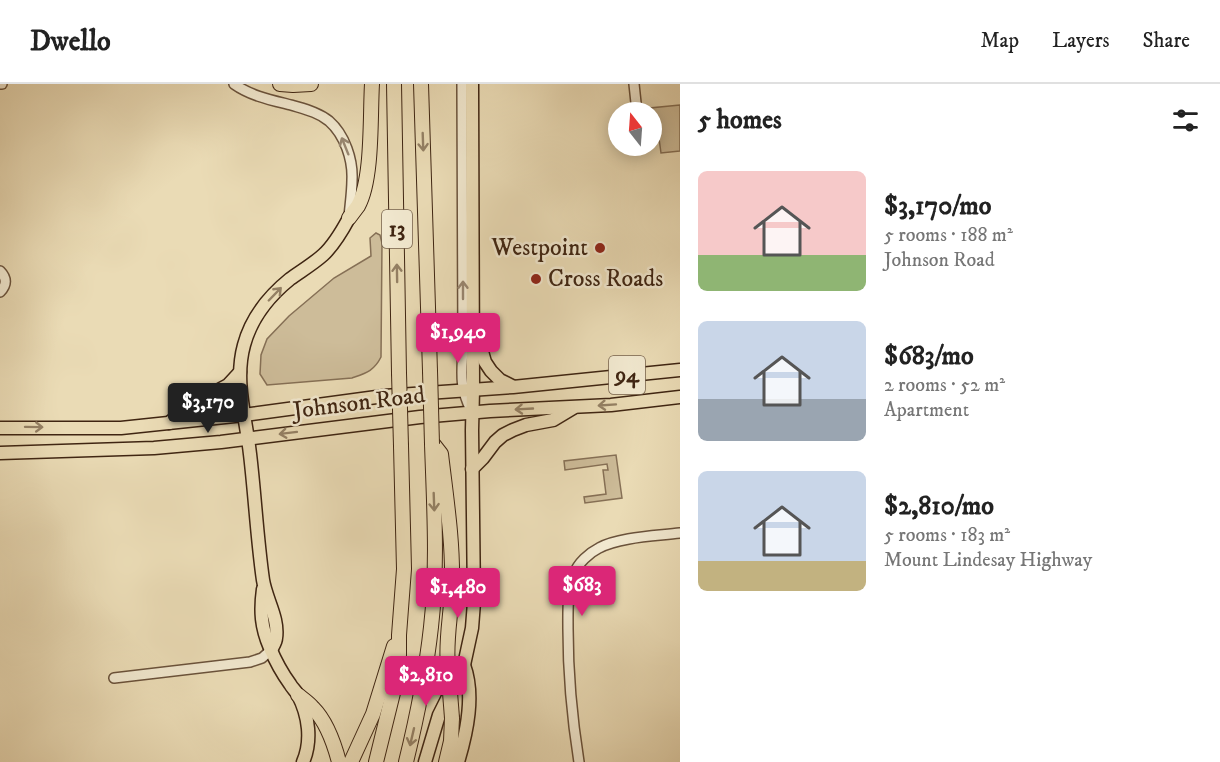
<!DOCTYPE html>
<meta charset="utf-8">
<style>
:root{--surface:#fff;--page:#f2f2f2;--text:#222;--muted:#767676;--line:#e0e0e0;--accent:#db2777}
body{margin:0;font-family:"IM FELL DW Pica",serif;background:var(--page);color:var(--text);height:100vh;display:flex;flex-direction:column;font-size:22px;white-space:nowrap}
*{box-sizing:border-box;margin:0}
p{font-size:20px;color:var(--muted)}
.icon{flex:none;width:33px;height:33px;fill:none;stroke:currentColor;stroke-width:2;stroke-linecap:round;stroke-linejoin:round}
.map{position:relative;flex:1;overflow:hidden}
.sheet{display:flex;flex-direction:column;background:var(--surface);width:540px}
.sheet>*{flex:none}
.needle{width:39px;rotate:343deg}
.tools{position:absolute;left:608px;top:18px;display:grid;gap:12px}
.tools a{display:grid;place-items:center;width:54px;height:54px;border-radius:50%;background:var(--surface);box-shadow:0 3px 15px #0003;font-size:30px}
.price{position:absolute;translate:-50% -51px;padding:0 14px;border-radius:6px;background:var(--accent);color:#fff;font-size:20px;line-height:39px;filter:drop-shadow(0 2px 3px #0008)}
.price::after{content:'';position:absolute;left:50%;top:36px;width:18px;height:14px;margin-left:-9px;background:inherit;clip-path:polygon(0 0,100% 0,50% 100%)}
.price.on{background:#222;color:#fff}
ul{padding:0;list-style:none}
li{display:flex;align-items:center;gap:18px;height:150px;padding:0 18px}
li span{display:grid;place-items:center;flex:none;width:168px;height:120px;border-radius:9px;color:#555}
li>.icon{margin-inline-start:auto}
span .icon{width:72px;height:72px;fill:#fffc;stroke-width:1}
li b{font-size:26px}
h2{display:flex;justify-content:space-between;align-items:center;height:72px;padding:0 18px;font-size:26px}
header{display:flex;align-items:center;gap:36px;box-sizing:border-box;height:84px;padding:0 30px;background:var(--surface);border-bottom:2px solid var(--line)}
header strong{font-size:28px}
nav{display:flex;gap:33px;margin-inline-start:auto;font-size:21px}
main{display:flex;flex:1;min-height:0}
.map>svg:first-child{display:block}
.green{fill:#cdbc99;stroke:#867056;stroke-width:1.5}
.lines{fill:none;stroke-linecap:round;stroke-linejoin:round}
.minor-casing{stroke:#6a523b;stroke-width:12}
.major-casing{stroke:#3f2512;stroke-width:15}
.highway-casing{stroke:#3f2512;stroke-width:16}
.minor{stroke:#f1e8cf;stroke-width:9}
.major{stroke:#eadbb5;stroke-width:12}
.highway{stroke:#eadbb5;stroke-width:14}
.highway-bridge-casing{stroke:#3f2512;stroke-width:16;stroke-linecap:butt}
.highway-bridge{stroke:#eadbb5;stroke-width:14}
.oneway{stroke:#948064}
.oneway2{stroke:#988670}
.poi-dot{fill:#8f2418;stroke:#f1e8cf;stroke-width:2}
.labels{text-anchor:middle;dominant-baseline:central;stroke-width:5;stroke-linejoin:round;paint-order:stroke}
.shield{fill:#f1e8cf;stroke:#74604b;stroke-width:1.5}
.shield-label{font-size:22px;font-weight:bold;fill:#3f2512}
.poi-label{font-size:24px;fill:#3f2512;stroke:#f1e8cf;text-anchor:end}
.street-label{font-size:24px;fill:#3f2512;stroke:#f1e8cf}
</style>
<header>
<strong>Dwello</strong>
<nav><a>Map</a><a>Layers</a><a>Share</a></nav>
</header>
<main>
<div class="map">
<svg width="680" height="678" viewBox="0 0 680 678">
<rect width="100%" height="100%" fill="#eadbb5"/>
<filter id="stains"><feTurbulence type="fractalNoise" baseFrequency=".00333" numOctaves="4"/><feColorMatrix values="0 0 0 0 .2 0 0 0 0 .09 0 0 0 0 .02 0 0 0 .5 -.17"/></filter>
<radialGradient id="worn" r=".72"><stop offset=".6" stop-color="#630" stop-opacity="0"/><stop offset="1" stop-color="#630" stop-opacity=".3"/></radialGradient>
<!-- green -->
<g class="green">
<path d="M680 21V67L661 69 658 47 650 24Z"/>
<path d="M376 149 380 151 382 159 381 273C374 287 366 289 352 294L267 301 260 290 261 271 267 255 289 232 334 194 371 172 370 154Z"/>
<path d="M616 371 622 414 585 419 584 413 606 410 603 386H608L607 380 565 386 564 377Z"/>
</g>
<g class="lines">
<!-- minor casing -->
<g class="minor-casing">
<g id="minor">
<path d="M0 0H2"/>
<path d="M234 0C251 12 271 16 291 21 304 25 318 28 329 37 345 51 353 76 352 96 352 108 350 121 349 133"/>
<path d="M462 0 463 263C462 289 459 302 471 326"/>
<path d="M634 0 637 28"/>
<path d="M0 187C7 194 7 201 0 208"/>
<path d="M114 594 250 578 262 574 271 566"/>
<path d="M579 678C572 634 568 590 568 545 568 526 567 508 574 490 578 479 589 469 599 464 619 453 656 452 680 449"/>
</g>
</g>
<!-- major casing -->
<g class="major-casing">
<g id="major">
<path d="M473 253 481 264 485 278 491 287 500 296 512 302"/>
<path d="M169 339 187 323 228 301 240 288"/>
<path d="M0 344H121L244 331 384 312 513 303 680 286"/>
<path d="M0 369 154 364 221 358 420 333 490 327 611 321 680 313"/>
<path d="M472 385 483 374 495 358 503 351 513 346 526 341 553 336 573 324"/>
<path d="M263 505C260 527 261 543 270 564 275 576 282 589 290 600 292 604 296 607 298 611 309 632 312 657 303 678"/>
<path d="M271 566C273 562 276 558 276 554 279 534 266 515 263 496 257 454 255 412 250 370 246 334 234 297 244 261 251 235 269 212 290 195 301 187 313 180 323 171 334 161 342 147 349 134"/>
<path d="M425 678 439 631 464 581 472 544 474 518 472 346 473 306 472 0"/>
<path d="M458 678C467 648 475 611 464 581"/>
</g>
</g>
<!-- highway casing -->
<g class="highway-casing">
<g id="highway">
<path d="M280 0 293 1 311 0"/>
<path d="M394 0 399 289"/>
<path d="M421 0 430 287"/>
<path d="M349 134C352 130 355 126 358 122 373 95 370 32 372 0"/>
<path d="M434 361 441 370C446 413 453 456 452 500 452 528 445 555 448 583"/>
<path d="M298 611C303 615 309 619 313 624 327 638 334 659 339 678"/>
<path d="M351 678 373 630 394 562"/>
<path d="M376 678 393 609 399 571V551L404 485 401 362"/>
<path d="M406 678C417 633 426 589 431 543 438 482 434 421 432 360"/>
<path d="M446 678 451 657 452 634"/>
</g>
</g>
<!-- minor -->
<use href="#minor" class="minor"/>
<!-- major -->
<use href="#major" class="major"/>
<!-- highway -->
<use href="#highway" class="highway"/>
<!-- highway-bridge casing -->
<g class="highway-bridge-casing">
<g id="highway-bridge">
<path d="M430 287 432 360"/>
<path d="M399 289 401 362"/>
<path d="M448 583 452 634"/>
</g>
</g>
<!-- highway-bridge -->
<use href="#highway-bridge" class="highway-bridge"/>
</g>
<!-- one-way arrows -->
<defs><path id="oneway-shaft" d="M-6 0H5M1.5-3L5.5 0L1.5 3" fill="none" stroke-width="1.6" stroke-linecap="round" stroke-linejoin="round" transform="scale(1.5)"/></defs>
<g class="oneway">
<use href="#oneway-shaft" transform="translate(423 58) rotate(88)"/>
<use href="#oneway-shaft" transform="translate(397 189) rotate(-91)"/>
<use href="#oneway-shaft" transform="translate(275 210) rotate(-46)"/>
<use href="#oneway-shaft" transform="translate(607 321) rotate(176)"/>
<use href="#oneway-shaft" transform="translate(524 325) rotate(177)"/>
<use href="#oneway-shaft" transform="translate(34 343) rotate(1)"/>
<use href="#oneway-shaft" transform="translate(288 349) rotate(173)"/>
<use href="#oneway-shaft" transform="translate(434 418) rotate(88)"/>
<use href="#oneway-shaft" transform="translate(412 653) rotate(103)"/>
</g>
<g class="oneway2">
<use href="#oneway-shaft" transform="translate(345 62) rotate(-112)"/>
<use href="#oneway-shaft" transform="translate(463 206) rotate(-90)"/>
</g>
<!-- markers -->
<g class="poi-dot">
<circle cx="600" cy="164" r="6"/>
<circle cx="536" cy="195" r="6"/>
</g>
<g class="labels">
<!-- shield labels -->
<g class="shield">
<rect x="382" y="126" width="30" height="38" rx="4.5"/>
<rect x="609" y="272" width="36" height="38" rx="4.5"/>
</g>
<g class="shield-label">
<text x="397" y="145">13</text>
<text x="627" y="291">94</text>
</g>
<!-- poi labels -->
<g class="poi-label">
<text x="588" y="164">Westpoint</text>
<text x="548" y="195" text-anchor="start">Cross Roads</text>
</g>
<!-- street labels -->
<g class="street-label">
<text transform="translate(359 319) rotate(-7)">Johnson Road</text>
</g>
</g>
<rect width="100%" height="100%" filter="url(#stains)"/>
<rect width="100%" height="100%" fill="url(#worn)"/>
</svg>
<div class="tools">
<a><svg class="needle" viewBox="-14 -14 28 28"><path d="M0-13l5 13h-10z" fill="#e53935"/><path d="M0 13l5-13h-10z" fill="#767676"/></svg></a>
</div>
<b class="price" style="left:458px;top:280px">$1,940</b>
<b class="price on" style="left:208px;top:350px">$3,170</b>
<b class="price" style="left:582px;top:533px">$683</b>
<b class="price" style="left:458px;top:535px">$1,480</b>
<b class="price" style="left:426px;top:623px">$2,810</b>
</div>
<section class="sheet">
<h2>5 homes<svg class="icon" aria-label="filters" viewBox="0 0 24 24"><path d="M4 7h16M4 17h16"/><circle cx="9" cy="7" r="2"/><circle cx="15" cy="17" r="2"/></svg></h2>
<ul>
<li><span style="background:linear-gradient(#f6c9c9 70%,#8fb573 0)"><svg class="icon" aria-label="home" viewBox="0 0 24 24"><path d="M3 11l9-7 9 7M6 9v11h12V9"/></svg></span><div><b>$3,170/mo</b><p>5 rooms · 188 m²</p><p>Johnson Road</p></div></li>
<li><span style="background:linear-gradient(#c9d6e8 65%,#9aa5b1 0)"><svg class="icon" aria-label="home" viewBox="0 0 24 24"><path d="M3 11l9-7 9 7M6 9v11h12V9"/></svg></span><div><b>$683/mo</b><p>2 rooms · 52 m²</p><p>Apartment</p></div></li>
<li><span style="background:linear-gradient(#c9d6e8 75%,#c2b280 0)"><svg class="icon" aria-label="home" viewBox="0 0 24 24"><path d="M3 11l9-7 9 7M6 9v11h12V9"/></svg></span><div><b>$2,810/mo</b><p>5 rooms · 183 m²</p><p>Mount Lindesay Highway</p></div></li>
</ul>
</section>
</main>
